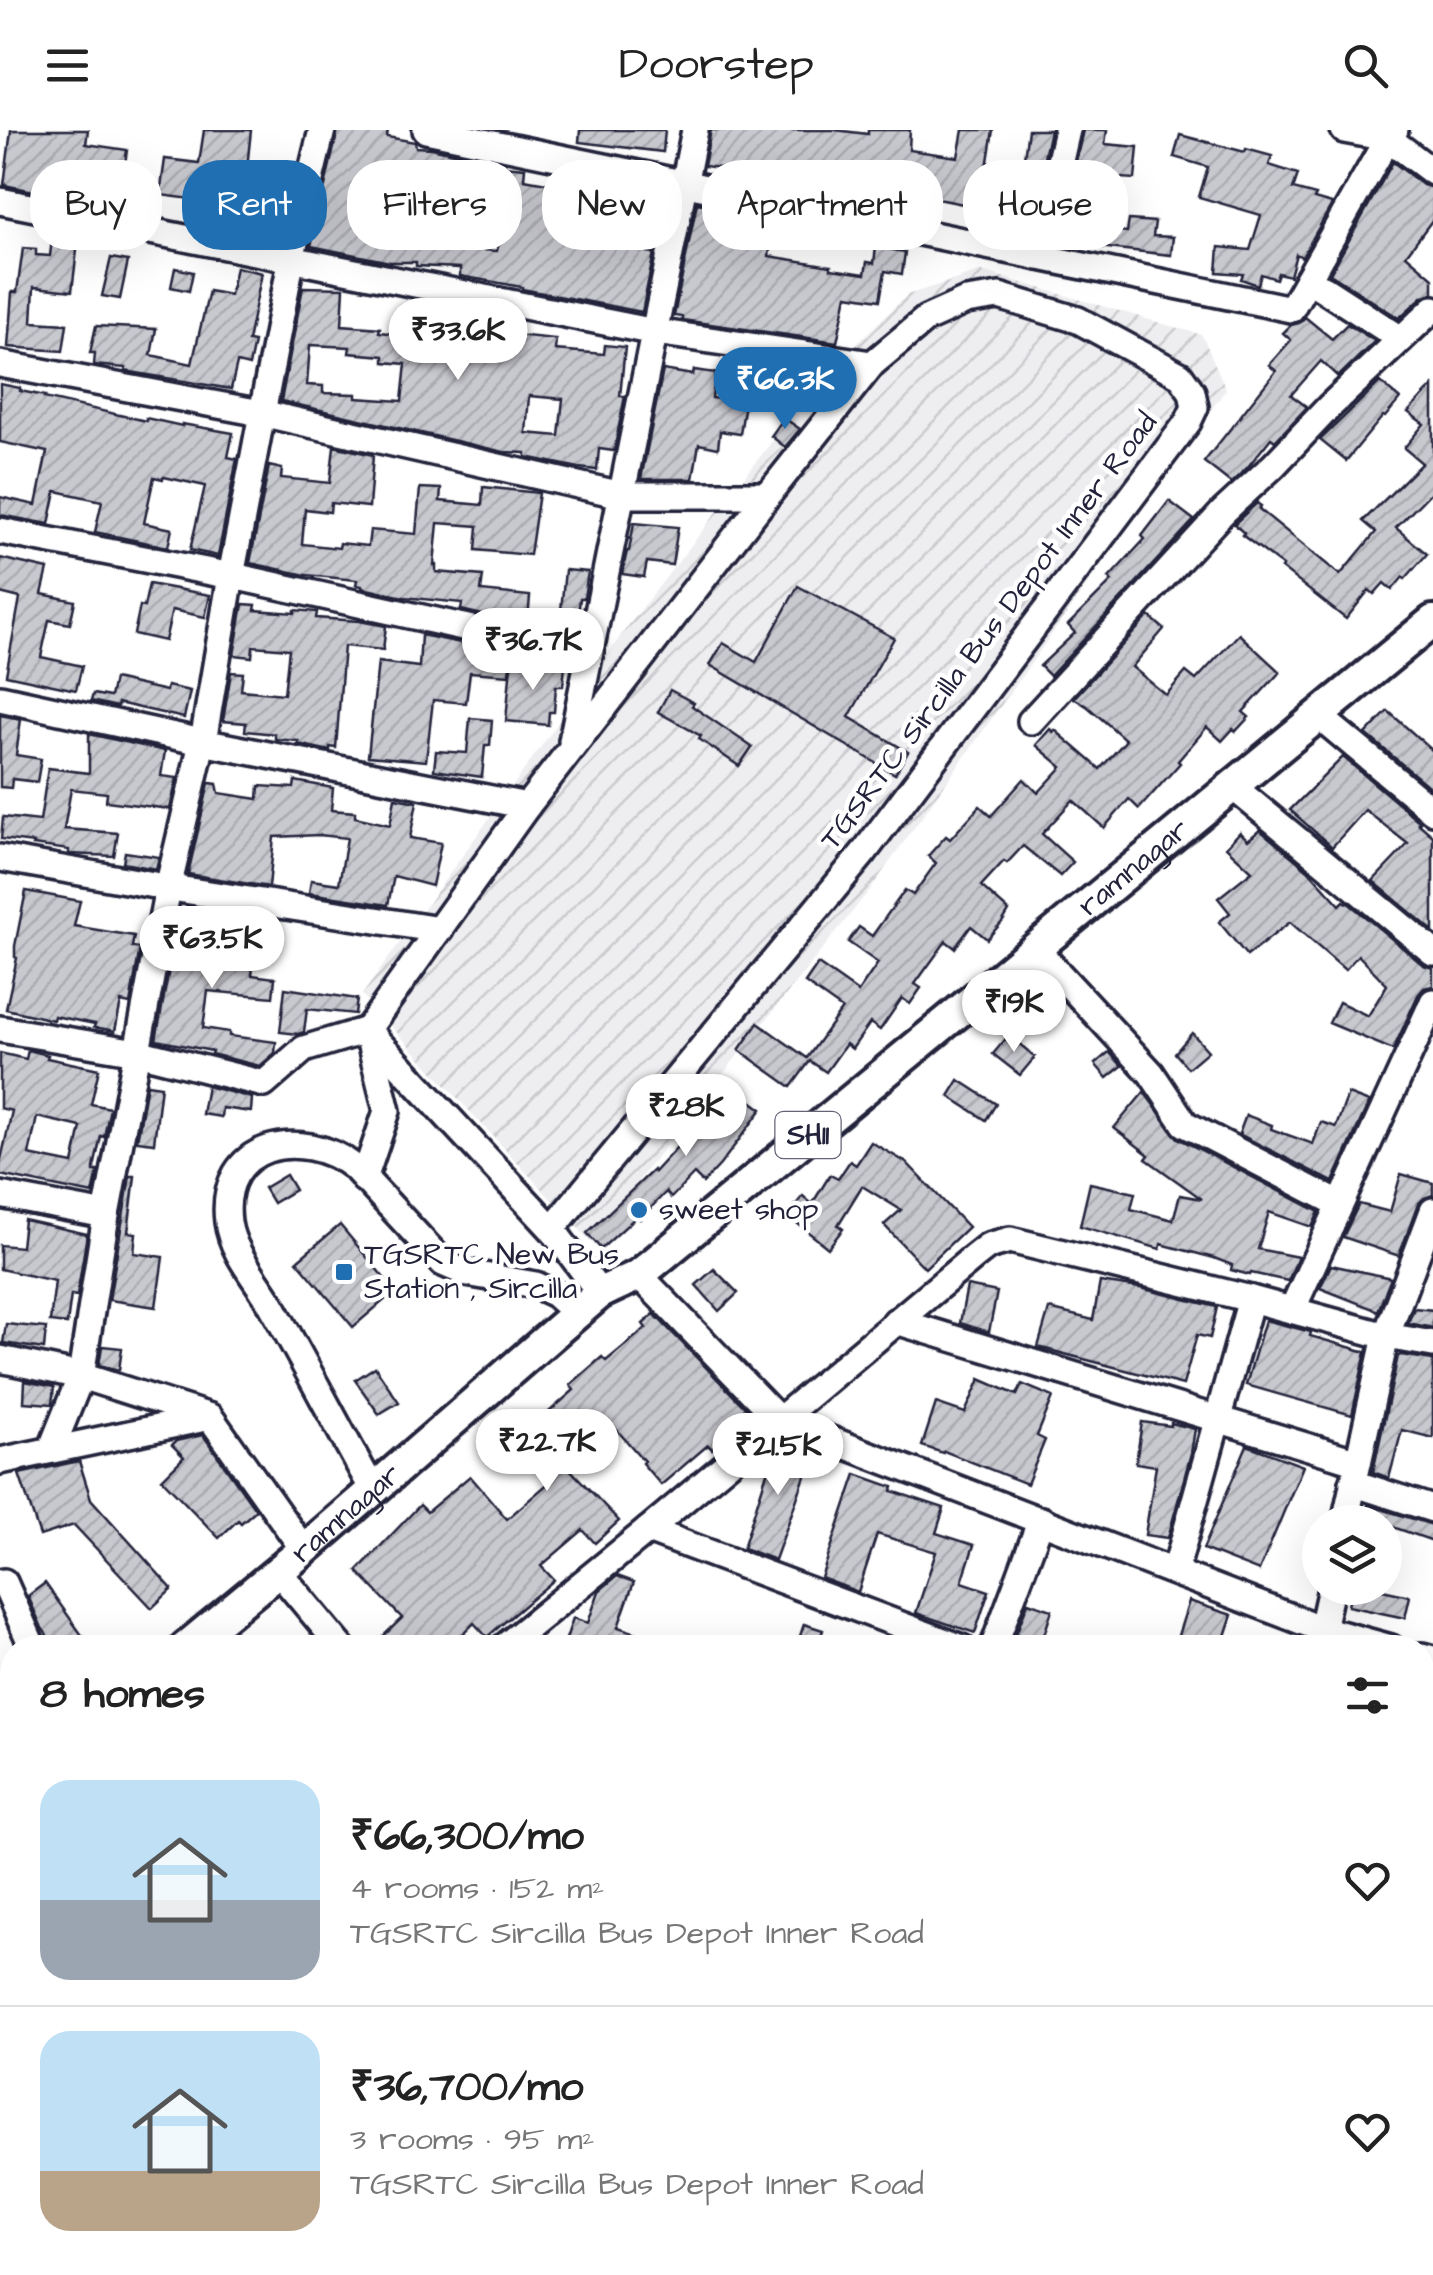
<!DOCTYPE html>
<meta charset="utf-8">
<style>
:root{--surface:#fff;--page:#f2f2f2;--text:#222;--muted:#767676;--line:#e0e0e0;--accent:#1f6fb2}
body{margin:0;font-family:"Architects Daughter",sans-serif;background:var(--page);color:var(--text);height:100vh;display:flex;flex-direction:column;font-size:38px;white-space:nowrap}
*{box-sizing:border-box;margin:0}
p{font-size:32px;color:var(--muted)}
.icon{flex:none;width:55px;height:55px;fill:none;stroke:currentColor;stroke-width:2;stroke-linecap:round;stroke-linejoin:round}
.map{position:relative;flex:1;overflow:hidden}
.panel{position:absolute;left:0px;top:1505px;width:1435px;height:640px;display:flex;flex-direction:column;background:var(--surface);border-radius:40px 40px 0 0;box-shadow:0 10px 40px #0002}
.panel>*{flex:none}
.guide{position:absolute;left:30px;top:30px;width:1375px;height:90px;display:flex;gap:20px}
.buttons{position:absolute;left:1302px;top:1375px;display:grid;gap:20px}
.buttons a{display:grid;place-items:center;width:100px;height:100px;border-radius:50%;background:var(--surface);box-shadow:0 10px 40px #0002;font-size:50px}
.price{position:absolute;translate:-50% -85px;padding:0 22px;border-radius:35px;background:#fff;color:#222;font-size:32px;line-height:65px;filter:drop-shadow(0 2px 5px #0008)}
.price::after{content:'';position:absolute;left:50%;top:60px;width:30px;height:22px;margin-left:-15px;background:inherit;clip-path:polygon(0 0,100% 0,50% 100%)}
.price.active{background:var(--accent);color:#fff}
ul{padding:0;list-style:none}
li{display:flex;align-items:center;gap:30px;height:250px;padding:0 40px}
li+li{border-top:2px solid var(--line)}
li span{display:grid;place-items:center;flex:none;width:280px;height:200px;border-radius:30px;color:#555}
li>.icon{margin-inline-start:auto}
span .icon{width:120px;height:120px;fill:#fffc;stroke-width:1}
li b{font-size:42px}
h2{display:flex;justify-content:space-between;align-items:center;height:120px;padding:0 40px;font-size:42px}
.tag{padding:0 35px;border-radius:40px;background:var(--surface);box-shadow:0 10px 40px #0002;font-size:35px;line-height:90px}
.tag.active{background:var(--accent);color:#fff}
header{display:flex;justify-content:space-between;align-items:center;height:130px;padding:0 40px;background:var(--surface);font-size:45px;font-weight:600}
.map>svg:first-child{display:block}
.industrial{fill:url(#industrial-furrows)}
.building{fill:url(#building-hatch);stroke:#22223b;stroke-width:2.5;fill-rule:evenodd}
.lines{fill:none;stroke-linecap:round;stroke-linejoin:round}
.minor-casing{stroke:#22223b;stroke-width:32}
.major-casing{stroke:#22223b;stroke-width:38}
.minor{stroke:#fff;stroke-width:25}
.major{stroke:#fff;stroke-width:30}
.poi-dot{fill:#1f6fb2;stroke:#fff;stroke-width:4}
.labels{text-anchor:middle;dominant-baseline:central;stroke-width:9;stroke-linejoin:round;paint-order:stroke}
.shield{fill:#fff;stroke:#646476;stroke-width:2.5}
.shield-label{font-size:28px;font-weight:bold;fill:#22223b}
.street-label{font-size:30px;fill:#22223b;stroke:#fff}
.poi-label{font-size:30px;fill:#22223b;stroke:#fff;text-anchor:start}
</style>
<header><svg class="icon" aria-label="menu" viewBox="0 0 24 24"><path d="M4 6h16M4 12h16M4 18h16"/></svg>Doorstep<svg class="icon" aria-label="search" viewBox="0 0 24 24"><circle cx="10" cy="10" r="6"/><path d="M15 15l6 6"/></svg></header>
<div class="map">
<svg width="1433" height="2145" viewBox="0 0 1433 2145">
<defs>
<pattern id="industrial-furrows" width="10" height="10" patternUnits="userSpaceOnUse" patternTransform="scale(2.5)"><rect width="10" height="10" fill="#eeeef1"/><path d="M-1 1l2-2M0 10L10 0M9 11l2-2" fill="none" stroke="#ccccd0"/></pattern>
<pattern id="building-hatch" width="6" height="6" patternUnits="userSpaceOnUse" patternTransform="scale(2.5)"><rect width="6" height="6" fill="#c8c8cf"/><path d="M-1 1l2-2M0 6l6-6M5 7l2-2" fill="none" stroke="#acacb3"/></pattern>
</defs>
<rect width="100%" height="100%" fill="#fff"/>
<filter id="ink" filterUnits="userSpaceOnUse"><feTurbulence type="fractalNoise" baseFrequency=".01" numOctaves="2"/><feDisplacementMap in="SourceGraphic" scale="20" xChannelSelector="R" yChannelSelector="G"/><feConvolveMatrix kernelMatrix="1 2 1 2 8 2 1 2 1" color-interpolation-filters="sRGB"/></filter>
<g filter="url(#ink)">
<!-- industrial -->
<path class="industrial" d="M982 141 1202 205 1226 259 872 757 590 1111 362 865 625 500 823 246 907 165Z"/>
<!-- building -->
<g class="building">
<path d="M11 0H88L86 14 127 20 122 55 142 58 138 82 4 55Z"/>
<path d="M204 0H251L247 38 217 34 210 86 190 84 192 69 160 65 165 29 199 33Z"/>
<path d="M338 0H388L387 7 415 12 416 17 431 18 505 34V36L525 38 524 49 558 55 556 69 599 73 603 53 664 66 662 84 652 83 647 122 654 123 642 182 522 159V157L460 146V138L416 136V132H390L311 116ZM395 76 452 80 504 88 497 121 449 118V113L391 111Z"/>
<path d="M580 0H665L663 22 579 12Z"/>
<path d="M711 0H835L868 4V0H910L909 20 958 27 963 0H993L985 50 1020 55 1028 0H1050L1034 74 1000 69 998 81 933 68 931 78 886 71 888 54 836 47 834 61 796 56 797 49 729 41V39L704 36Z"/>
<path d="M1083 0H1107L1105 14 1138 17 1135 49 1073 45Z"/>
<path d="M1180 5 1245 22 1246 19 1272 26 1269 35 1298 44 1293 59 1316 65 1314 69 1332 74 1302 127 1296 124 1290 146 1278 143 1276 149 1261 144 1258 155 1241 149 1243 144 1217 142 1219 117 1250 120 1261 85 1199 67 1208 37 1174 27Z"/>
<path d="M1393 32 1423 55 1433 58V89L1406 125 1433 148V163L1422 167 1399 188 1330 144Z"/>
<path d="M251 73 275 76 269 107 246 103Z"/>
<path d="M697 73 736 81 735 93 773 100 769 126 831 136V139L865 144 867 132 874 133 876 117 905 122 902 144 885 141 880 170 847 165 837 212 682 190V187L674 186Z"/>
<path d="M1129 90 1155 92 1153 106 1173 107 1171 125 1063 113 1065 96 1127 102Z"/>
<path d="M52 109 78 112 72 161 34 157 32 192 67 194 63 221 8 217 12 162H17L23 118 36 119V125L50 126Z"/>
<path d="M111 128 128 131 120 169 102 166Z"/>
<path d="M236 137 262 143 248 211 254 212 249 236 237 233 231 259 125 241 126 238 94 235 95 223H90L96 196 156 199 151 225 192 234 209 161 230 165Z"/>
<path d="M175 138 193 142 189 161 171 157Z"/>
<path d="M303 157 344 158 342 195 380 198 379 202 417 206 419 176 464 180 461 204 515 209 516 205 556 209 555 220 604 224 605 215 625 217 620 266H625L614 321 599 319 597 340 579 338 526 327V323L504 322 281 271ZM310 215 350 217 349 223 384 226V232L406 234 402 271 356 268V264L323 263V256L307 255ZM529 266 563 269 559 306 526 303Z"/>
<path d="M1305 187 1332 209 1347 194 1375 211 1338 247 1321 231 1291 265 1307 277 1275 311 1271 308 1247 338 1231 353 1204 332 1276 241 1269 235 1291 210 1283 203 1291 195 1299 193Z"/>
<path d="M663 240 693 245 694 240 716 243 712 268 745 273 740 304 720 301 718 318 699 314 693 349H641Z"/>
<path d="M1380 252 1400 269 1385 287 1383 286 1346 331 1320 310Z"/>
<path d="M0 254 20 258V261L45 266 44 268 146 291V288L182 296V294L233 303 228 327 237 329 218 426 190 420 205 356 164 347 163 349 154 347 144 393 172 399 168 417 95 402 102 371 56 361 49 394 0 385V367L36 375 47 322 0 312Z"/>
<path d="M1433 256V360L1396 398 1427 424 1405 449 1403 447 1392 460 1384 453 1374 464 1369 460 1346 489 1281 438 1283 436 1242 405 1244 403 1234 394 1257 373 1261 376 1259 379 1340 445 1376 402 1363 391 1422 333 1404 318 1424 294 1408 282Z"/>
<path d="M784 288 800 299 785 317 771 306Z"/>
<path d="M334 316 373 325 369 377 331 373 330 382 305 379 302 414 339 418 340 413 368 416 370 400 416 404 420 358 441 359 440 371 482 375 483 357 539 363 530 425 476 420 478 396 438 393 434 435H436V442L483 446 481 461 530 466 528 490 491 487 461 480 462 473 404 467 362 458V456L356 455 357 450 306 445 250 433 269 336 282 339 281 348 330 353Z"/>
<path d="M1169 371 1194 390 1050 546 1040 536 1075 503 1068 495 1112 451 1109 448 1145 409 1142 406Z"/>
<path d="M634 393 678 397 672 435 647 432 644 447 622 444 627 421H629Z"/>
<path d="M0 428 48 439 42 464 75 471 70 494 49 490 41 527 82 536 76 560 6 545 20 468 0 463Z"/>
<path d="M565 440 588 442 584 468H580L576 503 559 501Z"/>
<path d="M149 454 210 465 205 487 172 480 165 511 134 504 140 476 144 477Z"/>
<path d="M798 456 894 508 849 587 908 622 895 644 710 535 723 513 756 532Z"/>
<path d="M243 474 256 475 255 480 295 483V480L317 482 316 488 359 491 386 496 383 520 344 516 336 618 330 617V621L298 614 299 611 275 609V604L245 601 246 593 223 591 231 542 243 543 241 560 284 564 289 519 253 516 252 527 234 525Z"/>
<path d="M1149 486 1164 499 1132 537 1166 565 1186 542 1196 550 1239 504 1280 542 1243 582 1249 587 1236 601 1233 599 1222 611 1207 597 1178 631 1180 633 1139 679 1129 669 1104 698 1073 670 1042 704 1073 732 1060 746 1023 716 1007 733 1004 731 981 756 1009 781 1003 791 987 809 971 796 955 818 946 811 915 854 921 858 910 874 902 868 880 900 870 893 852 919 846 914 826 942 810 931 791 957 739 920 758 893 807 928 842 879 805 853 818 834 858 862 878 833 848 812 859 797 872 806 905 760 913 765 936 733 928 726 946 706 950 709 980 676 991 686 1024 649 1038 663 1062 637 1036 615 1050 599 1053 602 1055 600 1100 639 1126 610 1088 577 1074 568Z"/>
<path d="M421 505 471 515 470 522 511 526 509 545 470 542 466 573 433 570 426 631 368 626 378 532 419 537Z"/>
<path d="M511 534 565 536 563 556H556L554 582H549L548 595 506 591Z"/>
<path d="M114 549 166 561 167 556 190 561 184 588 118 573 117 577 91 571 93 564 110 567Z"/>
<path d="M670 560 694 573 692 576 752 617 739 636 699 609 701 606 658 582Z"/>
<path d="M1388 581 1433 621V660L1366 604Z"/>
<path d="M0 585 21 589 16 625 41 629 37 652 12 649 11 658 0 657Z"/>
<path d="M470 588 492 590 490 615H485L482 647 434 640 436 621 467 623Z"/>
<path d="M89 604 165 621 161 646 177 648 170 679 106 671 107 663 71 659 64 699 118 703 114 726 69 724V720L33 715 34 713 1 709 3 687 40 691 48 638 89 643Z"/>
<path d="M1343 627 1420 692 1418 693 1433 706V801L1373 751 1408 714 1365 680 1332 717 1290 680Z"/>
<path d="M295 651 333 658 331 680 355 682V687L390 695 395 668 417 672 410 708 441 713 432 756 394 746 388 775 309 763 311 750 339 754 347 708 319 705 274 707 269 757 188 744 209 653 217 654 219 663 258 669 259 656 294 658Z"/>
<path d="M1260 700 1308 740 1340 775 1344 771 1351 775 1423 835 1433 838V856L1424 858 1418 865 1393 920 1329 893 1339 872 1368 886 1387 855 1358 825 1345 840 1290 792 1247 826 1219 792 1230 783 1218 768 1252 741 1226 717 1240 702 1248 710Z"/>
<path d="M125 722 159 727 156 739 123 733Z"/>
<path d="M26 761 80 771 74 796 134 806 132 817 140 818 130 874 121 872 115 901 94 897 95 894 54 886 53 890 6 879 17 828 15 827V816Z"/>
<path d="M177 796 236 803V799L257 802 252 845 275 848 273 867 208 861 203 898 229 902V906L276 912 275 923 260 936 211 924 212 921 156 910Z"/>
<path d="M285 858 357 869 355 884 307 879 304 902 298 904 280 902Z"/>
<path d="M1192 903 1208 921 1188 938 1175 923Z"/>
<path d="M1009 905 1035 927 1020 945 993 924Z"/>
<path d="M28 920 48 925 47 928 99 939 91 974 110 978 104 1007 101 1006 94 1038V1041H98L93 1064 0 1045V1034L12 981 0 978V923L26 929ZM37 987 81 997 73 1034 29 1025Z"/>
<path d="M1109 922 1122 936 1107 948 1095 934Z"/>
<path d="M722 950 762 979 720 1035 703 1053 694 1044 671 1068 666 1062 640 1089 637 1086 601 1119 587 1103 653 1040 654 1042 687 1006 683 1002Z"/>
<path d="M959 950 996 974 986 990 949 966Z"/>
<path d="M147 954 161 956 154 1013 137 1011Z"/>
<path d="M207 956 252 968 251 982 222 978 221 987 202 984Z"/>
<path d="M1144 962 1178 1008 1319 1082 1312 1097 1269 1082 1258 1119 1298 1127 1288 1151 1251 1143 1250 1145 1231 1140 1232 1135 1214 1128 1161 1114 1160 1119 1080 1096 1090 1053 1135 1063 1131 1079 1173 1090 1180 1065 1202 1069 1146 1029 1149 1025 1114 998Z"/>
<path d="M1348 964 1369 972 1333 1052 1239 1004 1246 985 1272 995 1271 999 1313 1014 1321 992 1336 997Z"/>
<path d="M871 1012 907 1033 968 1097 925 1138 884 1095 901 1080 862 1056 838 1095 843 1099 828 1118 787 1085 803 1066 812 1074 830 1045 838 1049 850 1031 856 1035Z"/>
<path d="M1401 1044 1433 1053V1065L1424 1068 1418 1074 1399 1126 1343 1107 1359 1074 1390 1082Z"/>
<path d="M286 1045 295 1060 273 1073 264 1058Z"/>
<path d="M130 1046H135L128 1102 136 1103 134 1123 163 1127 156 1177 109 1170Z"/>
<path d="M24 1090 87 1104 77 1166 71 1165 67 1194 50 1192 55 1151 0 1139V1115L21 1117Z"/>
<path d="M340 1095 395 1161 353 1197 297 1131Z"/>
<path d="M1331 1135 1391 1148 1378 1181 1320 1158Z"/>
<path d="M714 1139 738 1163 719 1181 696 1155Z"/>
<path d="M1100 1152 1140 1158 1217 1177 1210 1208 1197 1205 1183 1255 1038 1217 1049 1179 1093 1190Z"/>
<path d="M967 1156 997 1162 989 1202 960 1193Z"/>
<path d="M1414 1178 1433 1180V1198L1408 1193Z"/>
<path d="M654 1184 754 1287 744 1296 740 1293 712 1319 708 1315 661 1355 642 1333 644 1331 609 1291 604 1294 603 1292 566 1323 574 1331 568 1337 619 1391 595 1413 583 1400 541 1436 554 1450 487 1507 474 1493 449 1518H371L402 1488 357 1441 420 1375 427 1382 470 1346 507 1389 551 1351 516 1311 574 1260 570 1255 602 1227 606 1231 646 1198 643 1194Z"/>
<path d="M1265 1190 1311 1202 1310 1206 1366 1222 1352 1285 1246 1255Z"/>
<path d="M6 1194 46 1198 44 1219 3 1213Z"/>
<path d="M102 1216 122 1218 119 1240 99 1235Z"/>
<path d="M1401 1225 1433 1230V1308L1402 1300 1389 1348 1373 1342 1398 1226Z"/>
<path d="M375 1237 399 1272 379 1284 355 1250Z"/>
<path d="M980 1249 1017 1265 1022 1254 1053 1267 1037 1306 1045 1310 1027 1354 944 1321 943 1323 922 1316 936 1273 965 1283Z"/>
<path d="M25 1251 54 1257 52 1274 24 1272Z"/>
<path d="M1142 1292 1171 1296V1293L1195 1299 1191 1323 1168 1408 1145 1405 1156 1336 1136 1333Z"/>
<path d="M203 1305 256 1380 241 1393 238 1390 219 1408 162 1349 184 1327 172 1315 176 1311Z"/>
<path d="M782 1309 814 1321 775 1430 743 1418 776 1314Z"/>
<path d="M1247 1315 1303 1336 1259 1441 1203 1419Z"/>
<path d="M79 1331 91 1369 172 1459 152 1478 74 1395 40 1406 19 1344Z"/>
<path d="M856 1344 893 1357 892 1361 944 1378 936 1403 974 1415 962 1452 989 1461 975 1503 916 1483 936 1422 877 1404 858 1462 821 1448Z"/>
<path d="M1368 1375 1433 1395V1411L1364 1387Z"/>
<path d="M617 1446 634 1452 618 1497 670 1514V1518H563L573 1488 588 1493 599 1461Z"/>
<path d="M45 1453 91 1518H56L42 1498 28 1466Z"/>
<path d="M1352 1458H1373L1410 1466 1405 1488 1348 1476Z"/>
<path d="M1189 1471 1232 1485 1221 1518H1174Z"/>
<path d="M1028 1472 1052 1480 1040 1518H1011Z"/>
<path d="M804 1494 823 1500 817 1518H796Z"/>
</g>
<g class="lines">
<!-- minor casing -->
<g class="minor-casing">
<g id="minor">
<path d="M426 0 1291 179 1388 8 1395 0"/>
<path d="M1344 0 1388 8 1433 42"/>
<path d="M0 71 655 202 872 234"/>
<path d="M1038 127 1067 0"/>
<path d="M1308 149 1401 209"/>
<path d="M0 234 261 283 622 365H768"/>
<path d="M0 401 242 448 589 525"/>
<path d="M0 568 202 612 527 676"/>
<path d="M1319 586 1433 681"/>
<path d="M1031 591 1223 382 1273 336 1329 277 1433 179"/>
<path d="M572 611 695 0"/>
<path d="M1232 656 1433 822"/>
<path d="M0 728 171 758 440 800"/>
<path d="M1035 818 1151 943 1185 994 1339 1074"/>
<path d="M0 899 137 922 264 954 304 919 367 900 387 981 364 1049"/>
<path d="M0 1065 106 1085 81 1246 51 1320"/>
<path d="M1433 1081 1386 1206 1433 1214"/>
<path d="M106 1085 168 758 205 600 231 446 294 116 322 0"/>
<path d="M552 1099 865 721 1188 292 1195 277 1192 262 1180 245 1078 190 999 166 966 171 926 189 872 234 768 365 527 676 367 900 552 1099 600 1163"/>
<path d="M639 1145 779 1290 1322 1499 1331 1458"/>
<path d="M1292 1180 1433 872"/>
<path d="M896 1191 1358 1332"/>
<path d="M0 1229 81 1246 207 1286"/>
<path d="M0 1331 210 1287 304 1420"/>
<path d="M1353 1353 1433 1379"/>
<path d="M373 1360C338 1297 305 1234 270 1172 255 1147 232 1122 228 1092 218 1012 301 996 354 1037L443 1133 466 1143 536 1155 555 1164 576 1183"/>
<path d="M648 1400 962 1518"/>
<path d="M278 1441 342 1518"/>
<path d="M1175 1442 1251 1169"/>
<path d="M0 1453 4 1452 33 1518"/>
<path d="M1322 1499 1391 1518"/>
<path d="M503 1518 648 1400 974 1127 988 1116 1010 1110 1251 1169 1386 1206 1345 1392"/>
<path d="M993 1518 1041 1390"/>
<path d="M1422 1526 1433 1529"/>
<path d="M1422 1709 1433 1659"/>
<path d="M1422 1772 1433 1776"/>
<path d="M1422 1874 1433 1878"/>
<path d="M1422 2078 1433 2081"/>
<path d="M20 2145 24 2132"/>
<path d="M1137 2145 1141 2132"/>
<path d="M1298 2145 1301 2132"/>
</g>
</g>
<!-- major casing -->
<g class="major-casing">
<g id="major">
<path id="s1" d="M185 1518 304 1420 600 1163 639 1145 1433 491"/>
<path d="M0 1670 12 1660"/>
</g>
</g>
<!-- minor -->
<use href="#minor" class="minor"/>
<!-- major -->
<use href="#major" class="major"/>
</g>
</g>
<!-- markers -->
<g class="poi-dot">
<circle cx="639" cy="1080" r="10"/>
<rect x="334" y="1132" width="20" height="20" rx="5"/>
</g>
<g class="labels">
<!-- shield labels -->
<rect class="shield" x="775.5" y="982" width="65" height="46" rx="8"/>
<g class="shield-label">
<text x="808" y="1005">SH11</text>
</g>
<!-- street labels -->
<g class="street-label">
<text transform="translate(989 501) rotate(-53)">TGSRTC Sircilla Bus Depot Inner Road</text>
<text stroke="none"><textPath href="#s1" startOffset="1230">ramnagar</textPath></text>
<text stroke="none"><textPath href="#s1" startOffset="210">ramnagar</textPath></text>
</g>
<!-- poi labels -->
<g class="poi-label">
<text x="659" y="1080">sweet shop</text>
<text x="364" y="1125">TGSRTC New Bus<tspan x="364" dy="34">Station , Sircilla</tspan></text>
</g>
</g>
</svg>
<div class="buttons">
<a><svg class="icon" aria-label="layers" viewBox="0 0 24 24"><path d="M12 4l9 5-9 5-9-5zM3 14l9 5 9-5"/></svg></a>
</div>
<b class="price" style="left:458px;top:253px">₹33.6K</b>
<b class="price active" style="left:785px;top:302px">₹66.3K</b>
<b class="price" style="left:533px;top:563px">₹36.7K</b>
<b class="price" style="left:212px;top:861px">₹63.5K</b>
<b class="price" style="left:1014px;top:925px">₹19K</b>
<b class="price" style="left:686px;top:1029px">₹28K</b>
<b class="price" style="left:547px;top:1364px">₹22.7K</b>
<b class="price" style="left:778px;top:1368px">₹21.5K</b>
<div class="guide">
<a class="tag">Buy</a>
<a class="tag active">Rent</a>
<a class="tag">Filters</a>
<a class="tag">New</a>
<a class="tag">Apartment</a>
<a class="tag">House</a>
</div>
<section class="panel">
<h2>8 homes<svg class="icon" aria-label="filters" viewBox="0 0 24 24"><path d="M4 7h16M4 17h16"/><circle cx="9" cy="7" r="2"/><circle cx="15" cy="17" r="2"/></svg></h2>
<ul>
<li><span style="background:linear-gradient(#bfe0f5 60%,#9aa5b1 0)"><svg class="icon" aria-label="home" viewBox="0 0 24 24"><path d="M3 11l9-7 9 7M6 9v11h12V9"/></svg></span><div><b>₹66,300/mo</b><p>4 rooms · 152 m²</p><p>TGSRTC Sircilla Bus Depot Inner Road</p></div><svg class="icon" aria-label="heart" viewBox="0 0 24 24"><path d="M12 20l-8-8c-3-5 5-10 8-4 3-6 11-1 8 4z"/></svg></li>
<li><span style="background:linear-gradient(#bfe0f5 70%,#b9a48a 0)"><svg class="icon" aria-label="home" viewBox="0 0 24 24"><path d="M3 11l9-7 9 7M6 9v11h12V9"/></svg></span><div><b>₹36,700/mo</b><p>3 rooms · 95 m²</p><p>TGSRTC Sircilla Bus Depot Inner Road</p></div><svg class="icon" aria-label="heart" viewBox="0 0 24 24"><path d="M12 20l-8-8c-3-5 5-10 8-4 3-6 11-1 8 4z"/></svg></li>
</ul>
</section>
</div>
